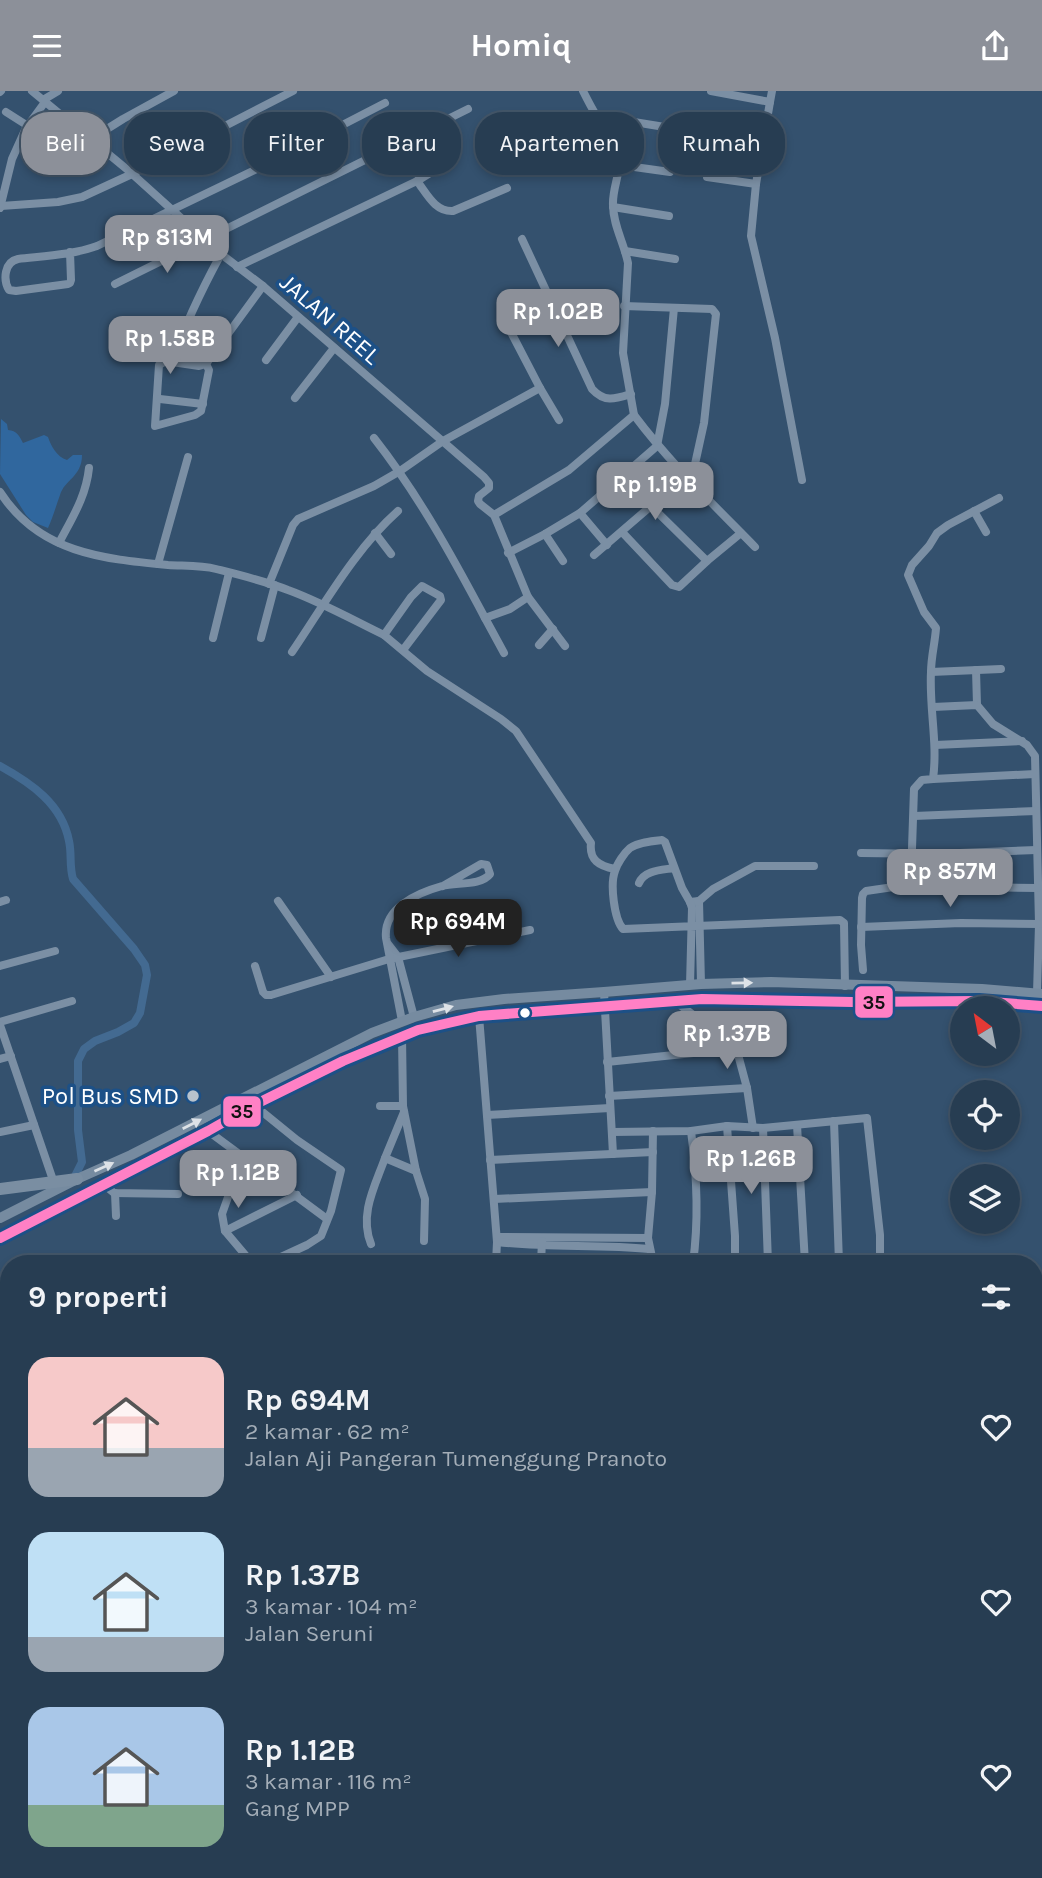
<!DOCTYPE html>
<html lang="id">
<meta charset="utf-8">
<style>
:root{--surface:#273d52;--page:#2f4459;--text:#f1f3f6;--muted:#a4aeb8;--line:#435669;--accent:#8c9099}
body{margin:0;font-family:Karla,sans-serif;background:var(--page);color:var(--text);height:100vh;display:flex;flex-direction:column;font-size:26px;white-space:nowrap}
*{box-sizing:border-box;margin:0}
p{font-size:23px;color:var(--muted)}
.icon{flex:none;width:38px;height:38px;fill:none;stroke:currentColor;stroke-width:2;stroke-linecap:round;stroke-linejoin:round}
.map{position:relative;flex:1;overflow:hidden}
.panel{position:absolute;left:0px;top:1164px;width:1043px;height:625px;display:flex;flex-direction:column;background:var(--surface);border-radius:28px 28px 0 0;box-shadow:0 4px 10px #0003,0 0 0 2px var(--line)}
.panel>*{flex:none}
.banner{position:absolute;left:21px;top:21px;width:1001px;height:63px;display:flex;gap:14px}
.needle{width:46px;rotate:328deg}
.fabs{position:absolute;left:950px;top:905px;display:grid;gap:14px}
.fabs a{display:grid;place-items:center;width:70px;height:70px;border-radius:50%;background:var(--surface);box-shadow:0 4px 10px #0003,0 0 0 2px var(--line);font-size:35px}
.price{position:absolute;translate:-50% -60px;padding:0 16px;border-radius:14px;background:var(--accent);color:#fff;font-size:23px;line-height:46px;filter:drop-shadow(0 2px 4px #0008)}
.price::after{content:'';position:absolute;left:50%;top:42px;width:21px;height:16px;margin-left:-10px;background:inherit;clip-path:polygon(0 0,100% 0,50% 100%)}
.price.active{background:#222;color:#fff}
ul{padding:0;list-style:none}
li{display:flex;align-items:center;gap:21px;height:175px;padding:0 28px}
li span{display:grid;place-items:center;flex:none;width:196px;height:140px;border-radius:21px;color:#555}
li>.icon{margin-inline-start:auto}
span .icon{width:84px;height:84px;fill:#fffc;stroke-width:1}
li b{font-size:30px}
h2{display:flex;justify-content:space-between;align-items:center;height:84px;padding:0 28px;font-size:30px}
.chip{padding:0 24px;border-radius:28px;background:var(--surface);box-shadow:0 4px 10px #0003,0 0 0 2px var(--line);font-size:24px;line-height:63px}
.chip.active{background:var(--accent);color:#fff}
header{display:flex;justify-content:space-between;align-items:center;height:91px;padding:0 28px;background:var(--accent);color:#fff;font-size:32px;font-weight:700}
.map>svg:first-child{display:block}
.green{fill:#30679e}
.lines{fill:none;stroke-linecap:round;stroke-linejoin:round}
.canal{stroke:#436a91;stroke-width:8}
.minor{stroke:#7b8fa4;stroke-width:8}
.secondary{stroke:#768ba0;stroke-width:10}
.trunk{stroke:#7a8ea2;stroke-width:12}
.bus-1-casing{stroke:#1c5087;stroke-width:16}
.bus-1{stroke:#ff80c5;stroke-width:10}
.oneway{fill:#dde2e7}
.bus-dot{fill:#fff;stroke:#1c5087;stroke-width:2.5}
.poi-dot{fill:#b8c2cc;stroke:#1c5087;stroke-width:2.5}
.labels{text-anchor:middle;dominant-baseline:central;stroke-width:7;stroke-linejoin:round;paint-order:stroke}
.street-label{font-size:24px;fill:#fff;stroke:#1c5087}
.poi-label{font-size:24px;fill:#fff;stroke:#1c5087;text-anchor:end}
.line-badge{stroke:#1c5087;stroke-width:2.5}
.pale-badge-label{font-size:19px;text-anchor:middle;font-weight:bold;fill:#111}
</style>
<header><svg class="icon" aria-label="menu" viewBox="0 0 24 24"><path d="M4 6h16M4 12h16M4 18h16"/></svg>Homiq<svg class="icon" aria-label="share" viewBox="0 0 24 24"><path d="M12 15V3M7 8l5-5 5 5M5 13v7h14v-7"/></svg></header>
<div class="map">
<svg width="1042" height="1787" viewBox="0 0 1042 1787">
<rect width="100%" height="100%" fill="#34516e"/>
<!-- green -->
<path class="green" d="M1 328 7 333 8 339C17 340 19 344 23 352L44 344 48 346C51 355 57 366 67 369L73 364H82C82 386 64 389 60 404 56 415 53 426 48 437L33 431 26 424 0 383Z"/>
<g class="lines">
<!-- canal -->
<path class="canal" d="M0 675C31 692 62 713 69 750 72 763 69 774 73 788L134 858 145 874 147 884 140 922 134 932 118 941 95 950 84 958 78 970V1039L82 1071 74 1087"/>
<!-- minor -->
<g class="minor">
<path d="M32 0 129 80 221 163 263 195 484 386 489 392V397L479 405 478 410 480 413 494 424 528 506"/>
<path d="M711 0 770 11 772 0"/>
<path d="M0 1 1 0"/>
<path d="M43 9 58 0"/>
<path d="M770 11 756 93 751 145 775 247 802 389"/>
<path d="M6 21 28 35"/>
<path d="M597 25 763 52"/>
<path d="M91 48 123 28 174 0"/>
<path d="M620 74 670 81"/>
<path d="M707 86 756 93"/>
<path d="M417 90C427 103 435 121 453 120L507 97"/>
<path d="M1 115 58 111 82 106 132 83 293 0"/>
<path d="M613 116 669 125"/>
<path d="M0 117 12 68 26 37 45 11"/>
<path d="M522 148 592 298C605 312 615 308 631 303"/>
<path d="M625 160 675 168"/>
<path d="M70 161 71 189 70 192 68 193 16 200 9 199C3 189 4 171 18 168 44 165 72 164 97 155L261 76 385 12"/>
<path d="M221 163C202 198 185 233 172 271L199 275 206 273 263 195"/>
<path d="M237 176 417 90 430 82"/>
<path d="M115 193 468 18"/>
<path d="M502 224 540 297 559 329"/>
<path d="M266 269 298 226"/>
<path d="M172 271H164L159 274 155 335 195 324 201 320 209 279 206 273"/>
<path d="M295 307 334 257"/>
<path d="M160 308 203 313"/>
<path d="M634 324C670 372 713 413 755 456"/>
<path d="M374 347C418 403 452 465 485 527L510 518 528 506 565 555"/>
<path d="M0 401C39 462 103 468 168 474 184 475 201 474 216 478 240 484 265 490 288 499 321 511 353 529 384 544L411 506 422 495 440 505 441 509 403 559"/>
<path d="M651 415 707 470"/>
<path d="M974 420 986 441"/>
<path d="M580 422 607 454"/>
<path d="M494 424 569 379 634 324 623 262 628 172C624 152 613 134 613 114 612 96 623 78 618 61 613 47 603 36 596 24 591 16 587 8 583 0"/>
<path d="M622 441 672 494 679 496 707 470 741 442"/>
<path d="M375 442 391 463"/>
<path d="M545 443 563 470"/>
<path d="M59 452C72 427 86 406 89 377"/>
<path d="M508 462 545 443 580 422 657 355 665 313 674 217"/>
<path d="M594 464 651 415 695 373 704 332 716 223 712 218 624 215"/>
<path d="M158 473 188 366"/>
<path d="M269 493 293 434 298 428 374 395 400 380 443 350 540 297"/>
<path d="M485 527 504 562"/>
<path d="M384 544 427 580 501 628 516 640 591 752C589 769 599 775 615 778"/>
<path d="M213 547 229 482"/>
<path d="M261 547 275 494"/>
<path d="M539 554 553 538"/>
<path d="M292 561C324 514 355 458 398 420"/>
<path d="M976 579 977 614"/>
<path d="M931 581 1001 578"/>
<path d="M933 616 977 614 993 633 1027 654 1035 665 1039 833 1037 902"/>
<path d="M935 654 1022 650"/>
<path d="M933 688 1035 683"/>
<path d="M914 725 1036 720"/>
<path d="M861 762 934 763 1036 759"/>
<path d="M639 792C644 779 662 779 674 777"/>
<path d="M914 793 911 787 914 698 922 689 933 688C938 652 929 617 931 581 931 566 935 552 936 537L924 521 908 484 912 474 929 455 937 442 948 434 999 407"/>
<path d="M278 810 331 886"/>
<path d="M699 810 701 893"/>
<path d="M0 811 6 809"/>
<path d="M690 811 699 810 713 798 755 775H814"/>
<path d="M861 836 961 832 1039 833"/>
<path d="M388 853 398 866 414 926"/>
<path d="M0 875 55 860"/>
<path d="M255 875 263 901 266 904H271L389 868 530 839"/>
<path d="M863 879 861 854 862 807 863 803 866 800 914 793 920 795 1037 797"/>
<path d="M690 894 692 817 690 811 682 797 665 751 662 749C652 750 639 751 630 757 624 762 617 773 615 780 610 793 614 828 623 838L840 829 844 832 845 895"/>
<path d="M604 901 613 1063"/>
<path d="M675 910 697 927H717"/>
<path d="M479 925 497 1151 496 1172"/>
<path d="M402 930 386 847C383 817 417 802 442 795 456 791 481 795 490 783L487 774 481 773 443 795"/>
<path d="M0 931 72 910"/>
<path d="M0 934 54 1092"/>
<path d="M734 938 736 956 747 997 753 1037"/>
<path d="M402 945 403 1015 416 1080 425 1108 424 1150"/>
<path d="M0 968 11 965"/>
<path d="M607 971 722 959 736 956"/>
<path d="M609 1005 747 997"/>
<path d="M254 1014 297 1049 341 1079 331 1120 321 1145 307 1154 268 1172"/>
<path d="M380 1015H403"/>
<path d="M487 1024 610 1017"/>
<path d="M834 1030 839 1172"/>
<path d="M797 1034 805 1172"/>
<path d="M763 1037 768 1172"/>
<path d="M208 1040 327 1128"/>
<path d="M653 1040 652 1101 648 1147 652 1166 661 1172"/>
<path d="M691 1040C697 1084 699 1128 693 1172"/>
<path d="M0 1041 34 1034"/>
<path d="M612 1041 691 1040 727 1035"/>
<path d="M239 1063 234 1080 233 1092 222 1123 225 1140 252 1172"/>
<path d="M385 1067 404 1021"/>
<path d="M490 1069 653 1061"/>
<path d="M103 1093 114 1102 178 1103"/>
<path d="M115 1102 116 1125"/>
<path d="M494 1108 652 1101"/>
<path d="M225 1140 297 1104"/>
<path d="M497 1146 648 1147"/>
<path d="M497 1151C548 1157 599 1153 649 1158"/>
<path d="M371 1153C359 1123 375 1095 385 1067L416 1080"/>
<path d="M358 1170V1172"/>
<path d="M541 1172 542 1150"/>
<path d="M735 1172V1145L727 1035 763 1037 867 1027 880 1144V1166L879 1172"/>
<path d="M462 1787 464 1780"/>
<path d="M522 1787 524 1780"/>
</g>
<!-- secondary -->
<g class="secondary">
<path d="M0 1127 77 1088 131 1064 372 942 414 926 456 914 504 908 604 901 701 893 771 891 982 898 1042 903"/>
<path d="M0 1147 208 1040 254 1014 343 970 418 939 479 925 702 908 853 911 979 910 1042 915"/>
</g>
<!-- trunk -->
<g class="trunk">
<path d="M0 1098 77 1088"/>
<path d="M0 1198 9 1206"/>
<path d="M0 1212 9 1220"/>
<path d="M635 1787 636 1780"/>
</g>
<!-- bus-1 casing -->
<g class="bus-1-casing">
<path id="bus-1" d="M0 1147 208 1040 254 1014 343 970 418 939 479 925 702 908 853 911 979 910 1042 915"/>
</g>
<!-- bus-1 -->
<use href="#bus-1" class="bus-1"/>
</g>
<!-- one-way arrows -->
<defs><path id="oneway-solid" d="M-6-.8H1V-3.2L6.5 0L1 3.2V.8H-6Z" transform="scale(1.75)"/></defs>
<g class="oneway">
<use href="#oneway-solid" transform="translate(742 892) rotate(-1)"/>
<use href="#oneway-solid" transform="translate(443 918) rotate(-15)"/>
<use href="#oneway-solid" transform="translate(192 1033) rotate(-27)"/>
<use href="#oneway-solid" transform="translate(104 1076) rotate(-24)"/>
</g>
<!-- markers -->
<circle class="bus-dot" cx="525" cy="922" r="6"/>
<circle class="poi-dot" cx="193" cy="1005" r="7"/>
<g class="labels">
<!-- street labels -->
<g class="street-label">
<text transform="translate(330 228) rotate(41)">JALAN REEL</text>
</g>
<!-- poi labels -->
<g class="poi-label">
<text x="179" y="1005">Pol Bus SMD</text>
</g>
</g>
<g class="line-badge">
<rect x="854" y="894" width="40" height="34" rx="7" fill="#ff80c5"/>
<rect x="222" y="1004" width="40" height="33" rx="7" fill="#ff80c5"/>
</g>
<g class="pale-badge-label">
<text x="874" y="918">35</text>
<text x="242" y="1027">35</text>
</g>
</svg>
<div class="fabs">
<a><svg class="needle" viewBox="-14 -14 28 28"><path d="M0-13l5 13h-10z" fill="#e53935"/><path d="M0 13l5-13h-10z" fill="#a4aeb8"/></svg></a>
<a><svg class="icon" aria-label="locate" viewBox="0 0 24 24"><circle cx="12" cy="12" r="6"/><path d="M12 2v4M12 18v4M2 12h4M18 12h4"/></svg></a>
<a><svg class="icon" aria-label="layers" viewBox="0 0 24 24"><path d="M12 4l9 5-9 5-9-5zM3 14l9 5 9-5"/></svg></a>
</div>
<b class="price" style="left:167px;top:184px">Rp 813M</b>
<b class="price" style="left:558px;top:258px">Rp 1.02B</b>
<b class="price" style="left:170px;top:285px">Rp 1.58B</b>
<b class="price" style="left:655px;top:431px">Rp 1.19B</b>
<b class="price" style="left:950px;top:818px">Rp 857M</b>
<b class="price active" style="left:458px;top:868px">Rp 694M</b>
<b class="price" style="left:727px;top:980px">Rp 1.37B</b>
<b class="price" style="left:751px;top:1105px">Rp 1.26B</b>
<b class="price" style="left:238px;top:1119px">Rp 1.12B</b>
<div class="banner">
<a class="chip active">Beli</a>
<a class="chip">Sewa</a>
<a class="chip">Filter</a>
<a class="chip">Baru</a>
<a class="chip">Apartemen</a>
<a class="chip">Rumah</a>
</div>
<section class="panel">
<h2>9 properti<svg class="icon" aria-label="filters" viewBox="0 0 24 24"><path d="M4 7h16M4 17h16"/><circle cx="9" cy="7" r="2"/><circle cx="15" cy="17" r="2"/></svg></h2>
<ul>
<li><span style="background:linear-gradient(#f6c9c9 65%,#9aa5b1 0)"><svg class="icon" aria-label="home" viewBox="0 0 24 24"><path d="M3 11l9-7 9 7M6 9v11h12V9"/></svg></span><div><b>Rp 694M</b><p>2 kamar · 62 m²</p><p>Jalan Aji Pangeran Tumenggung Pranoto</p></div><svg class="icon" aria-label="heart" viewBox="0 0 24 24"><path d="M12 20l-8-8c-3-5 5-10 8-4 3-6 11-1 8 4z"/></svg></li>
<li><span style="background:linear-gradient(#bfe0f5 75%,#9aa5b1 0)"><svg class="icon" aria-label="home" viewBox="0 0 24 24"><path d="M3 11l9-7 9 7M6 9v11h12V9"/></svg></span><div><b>Rp 1.37B</b><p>3 kamar · 104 m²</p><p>Jalan Seruni</p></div><svg class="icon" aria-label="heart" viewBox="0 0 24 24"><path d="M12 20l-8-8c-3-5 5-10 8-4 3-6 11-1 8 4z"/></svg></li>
<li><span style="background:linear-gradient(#a9c7e8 70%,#7fa58c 0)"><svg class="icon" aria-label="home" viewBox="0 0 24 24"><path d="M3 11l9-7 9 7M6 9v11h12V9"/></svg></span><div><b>Rp 1.12B</b><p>3 kamar · 116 m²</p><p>Gang MPP</p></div><svg class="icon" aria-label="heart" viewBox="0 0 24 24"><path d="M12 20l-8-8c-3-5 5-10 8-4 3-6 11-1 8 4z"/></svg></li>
</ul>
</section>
</div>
